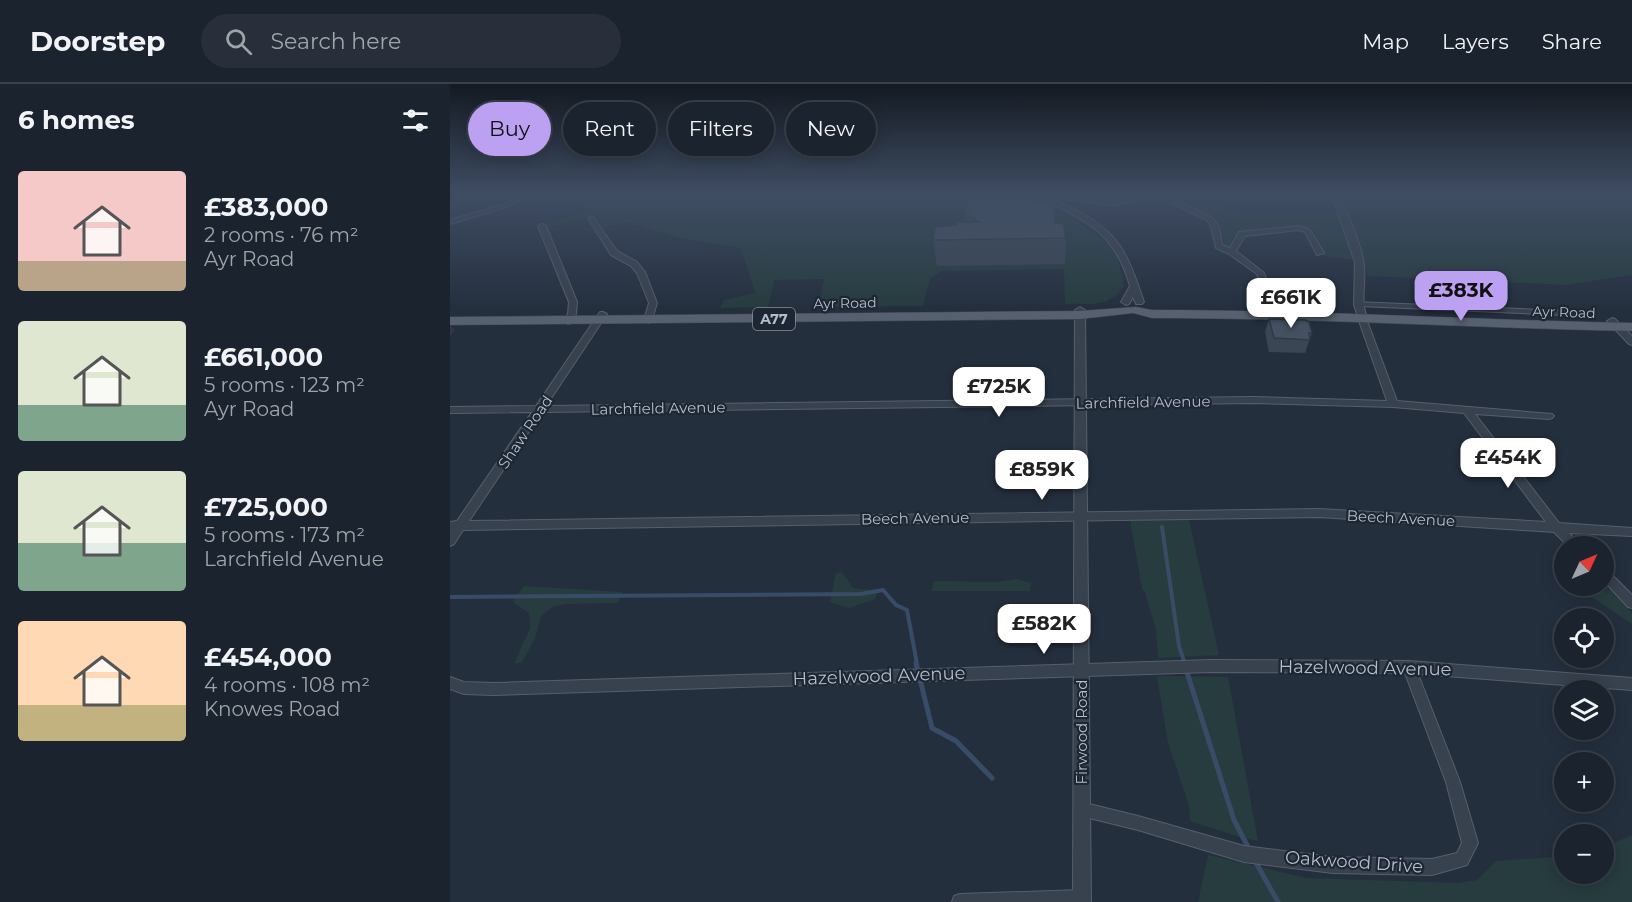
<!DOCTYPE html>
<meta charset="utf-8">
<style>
:root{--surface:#1b232e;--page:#282f3a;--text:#f1f3f6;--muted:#a0a4aa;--line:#39404a;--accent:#bca0f2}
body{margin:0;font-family:Montserrat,sans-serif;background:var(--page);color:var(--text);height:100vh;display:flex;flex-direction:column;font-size:22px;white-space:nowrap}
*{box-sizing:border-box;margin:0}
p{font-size:20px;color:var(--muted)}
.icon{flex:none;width:33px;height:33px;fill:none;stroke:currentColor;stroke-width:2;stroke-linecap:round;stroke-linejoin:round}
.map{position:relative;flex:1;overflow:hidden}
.details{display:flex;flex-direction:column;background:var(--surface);width:450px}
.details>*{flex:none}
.banner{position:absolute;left:18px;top:18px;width:570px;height:54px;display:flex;gap:12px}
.needle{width:39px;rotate:46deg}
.fabs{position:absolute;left:1104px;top:452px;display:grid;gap:12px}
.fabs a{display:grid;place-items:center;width:60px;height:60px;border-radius:50%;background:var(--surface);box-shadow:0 3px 15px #0003,0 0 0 2px var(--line);font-size:30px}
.price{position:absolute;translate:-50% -51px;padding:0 14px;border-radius:12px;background:#fff;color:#222;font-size:20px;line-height:39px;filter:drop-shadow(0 2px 3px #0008)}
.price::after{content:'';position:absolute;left:50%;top:36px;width:18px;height:14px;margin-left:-9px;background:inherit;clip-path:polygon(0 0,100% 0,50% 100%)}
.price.on{background:var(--accent);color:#111}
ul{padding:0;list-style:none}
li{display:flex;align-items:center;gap:18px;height:150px;padding:0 18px}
li span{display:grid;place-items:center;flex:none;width:168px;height:120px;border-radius:6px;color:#555}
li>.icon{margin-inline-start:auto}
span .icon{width:72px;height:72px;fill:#fffc;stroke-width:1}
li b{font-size:26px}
h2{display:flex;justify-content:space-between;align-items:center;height:72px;padding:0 18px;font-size:26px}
.chip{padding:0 21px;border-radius:27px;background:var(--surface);box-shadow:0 3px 15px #0003,0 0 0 2px var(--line);font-size:21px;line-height:54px}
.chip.on{background:var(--accent);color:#111}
header{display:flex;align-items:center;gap:36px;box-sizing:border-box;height:84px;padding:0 30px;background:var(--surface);border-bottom:2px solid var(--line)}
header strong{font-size:28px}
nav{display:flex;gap:33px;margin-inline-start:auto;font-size:21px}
.search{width:420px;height:54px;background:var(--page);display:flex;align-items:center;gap:15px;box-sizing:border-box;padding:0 21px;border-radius:33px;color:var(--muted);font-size:22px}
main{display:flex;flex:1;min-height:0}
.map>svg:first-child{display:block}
.green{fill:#263c3f}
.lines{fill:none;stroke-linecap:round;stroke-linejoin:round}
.stream-far1{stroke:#394c67;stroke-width:4}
.stream{stroke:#394c67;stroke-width:5}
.minor-casing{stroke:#565f6c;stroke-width:2}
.tertiary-casing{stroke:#565f6c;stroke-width:2}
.primary-casing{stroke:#414a57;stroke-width:1}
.minor{fill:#38414e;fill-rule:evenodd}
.tertiary{fill:#38414e;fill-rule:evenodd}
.primary{fill:#56606e;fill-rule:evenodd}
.wall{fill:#3b4654}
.shaded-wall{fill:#303945}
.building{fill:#455162;stroke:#303945;stroke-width:1.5}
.labels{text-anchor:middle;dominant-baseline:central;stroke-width:4.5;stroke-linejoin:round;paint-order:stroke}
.far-street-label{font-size:14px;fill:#b4bcc9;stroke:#1d2633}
.shield{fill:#1d2633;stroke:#878f9c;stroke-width:1.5}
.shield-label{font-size:14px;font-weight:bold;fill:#b4bcc9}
.street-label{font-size:15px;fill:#b4bcc9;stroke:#1d2633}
.near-street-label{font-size:18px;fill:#b4bcc9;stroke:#1d2633}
</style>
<header>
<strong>Doorstep</strong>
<div class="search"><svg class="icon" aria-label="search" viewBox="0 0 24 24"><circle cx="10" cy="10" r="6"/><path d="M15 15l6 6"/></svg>Search here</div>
<nav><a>Map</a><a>Layers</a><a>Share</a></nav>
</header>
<main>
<section class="details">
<h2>6 homes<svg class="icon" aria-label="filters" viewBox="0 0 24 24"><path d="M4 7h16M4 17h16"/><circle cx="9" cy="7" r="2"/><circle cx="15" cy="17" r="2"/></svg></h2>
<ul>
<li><span style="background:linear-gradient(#f6c9c9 75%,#b9a48a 0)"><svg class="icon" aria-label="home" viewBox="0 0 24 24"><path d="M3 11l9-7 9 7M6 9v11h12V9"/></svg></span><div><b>£383,000</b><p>2 rooms · 76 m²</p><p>Ayr Road</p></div></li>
<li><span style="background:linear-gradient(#dfe7d0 70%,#7fa58c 0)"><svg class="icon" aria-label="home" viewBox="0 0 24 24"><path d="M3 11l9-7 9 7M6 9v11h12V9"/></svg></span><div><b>£661,000</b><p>5 rooms · 123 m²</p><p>Ayr Road</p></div></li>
<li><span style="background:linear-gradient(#dfe7d0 60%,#7fa58c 0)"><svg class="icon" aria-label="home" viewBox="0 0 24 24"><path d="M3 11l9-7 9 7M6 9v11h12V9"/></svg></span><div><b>£725,000</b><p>5 rooms · 173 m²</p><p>Larchfield Avenue</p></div></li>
<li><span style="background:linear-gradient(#ffd9b3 70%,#c2b280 0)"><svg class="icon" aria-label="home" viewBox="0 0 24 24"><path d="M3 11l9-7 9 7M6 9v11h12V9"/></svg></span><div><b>£454,000</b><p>4 rooms · 108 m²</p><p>Knowes Road</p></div></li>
</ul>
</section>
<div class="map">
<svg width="1182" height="818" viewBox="0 0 1182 818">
<rect width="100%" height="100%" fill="#242f3e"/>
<!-- green -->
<g class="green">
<path d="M86 110H541L558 117 566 112C587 117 660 150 666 170 669 180 673 191 674 202 659 225 639 219 615 220L614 185 491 187 480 195 473 222 368 223 374 195 324 196 318 223 270 224 274 216 305 209 291 164 229 154 177 138 153 143 143 131 96 144 97 139 141 127C130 120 111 113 99 119Z"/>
<path d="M714 110H719L739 120 769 122 798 131H852L885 128 905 176 874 172 862 146 855 143 790 148 784 153 780 164 774 163C773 131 738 123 714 110Z"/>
<path d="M890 110H1182V191L1116 201 918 192Z"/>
<path d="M680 436H739L769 571 708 574 706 546 695 508 692 505Z"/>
<path d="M392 488 403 504 428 507 425 515 399 524 380 518 386 489Z"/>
<path d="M567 495 581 499 580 507H482L484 497 547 498Z"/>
<path d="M74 502 173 508 168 519 115 520 102 523 91 532 85 554 72 578 64 580 80 544 79 529 63 518Z"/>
<path d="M1160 505 1182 529V540L1140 512Z"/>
<path d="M707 592 778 593 808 757 790 753 740 737 739 721 718 659Z"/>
<path d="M1182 751V818H748L758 771 857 794 1008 799 1027 796 1046 777 1114 772V789H1154V763Z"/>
</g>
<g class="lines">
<!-- stream-far1 -->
<g class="stream-far1">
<path d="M712 443 729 562 735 580"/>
<path d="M0 513 411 510 433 506 446 521 457 526 467 580"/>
</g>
<!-- stream -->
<g class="stream">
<path d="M466 579 482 644 506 657 542 694"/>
<path d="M734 579 784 736 799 765"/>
<path d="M805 777 828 818"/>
</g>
<!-- minor casing -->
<g class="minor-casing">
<g id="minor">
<path d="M73 110H82L59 122 0 140V136L55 120Z"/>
<path d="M694 110H715L762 134 769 143 772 161 780 164 789 148 850 142 860 146 874 169 867 171 855 148 849 146 795 152 786 167 814 189 828 230 824 232 820 230 807 190 779 170 766 164 761 143 757 136 707 112 664 121 610 115 598 119 595 117 609 111 664 117Z"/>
<path d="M139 133H143L167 167 187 178 195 188 207 219 201 238 198 239 194 236 199 219 187 189 181 182 161 171 138 134Z"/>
<path d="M92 140 96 142 127 218 126 230 121 239 118 240 114 237 118 230 119 218 88 142Z"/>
<path d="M906 218 1115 227 1119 229 1115 231 909 222H906Z"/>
<path d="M150 228H153L157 230 96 322 804 313 937 317 908 234 912 232 916 234 947 317 1102 330 1104 332 1102 334 1099 335 1025 330 1109 439 1182 444V452L1119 449 1131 462H1118L1104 448 869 433 13 446 4 460 0 462V438L7 437 82 328 0 329V323L86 322ZM804 319 943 323 1014 329 1096 438 869 425 19 437 92 328Z"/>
<path d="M1154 485 1158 487 1182 511V524L1178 523 1154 497Z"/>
<path d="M761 576 959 577 1182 594V606L968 590 1010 698 1028 759 1017 781 982 791 883 789 794 778 688 746 631 732 626 730 624 725 626 720 631 718 688 732 794 762 883 773 982 775 1007 769 1012 759 996 698 955 589 761 588 44 611 14 610 0 605V593L14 598 44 599Z"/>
<path d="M632 806 638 808 640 814 638 818H502L504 812 510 810Z"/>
</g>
</g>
<!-- tertiary casing -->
<g class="tertiary-casing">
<g id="tertiary">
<path d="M580 110C594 110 606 117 619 123 669 146 677 168 694 218L692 220H686L683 213 679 220 676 221 671 218 680 202C668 160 649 143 610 124 600 120 589 116 580 110Z"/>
<path d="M881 110H889C898 133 911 157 914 182 916 200 910 217 917 234L915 236H909L904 221 905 178Z"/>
<path d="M630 223 635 226 641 818H623L625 226Z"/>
<path d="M1162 234 1165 235 1182 252V261L1179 260 1159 239 1157 237Z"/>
</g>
</g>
<!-- primary casing -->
<g class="primary-casing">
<path id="primary" d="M686 223 702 226C862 226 1022 236 1182 239V247C1022 244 862 234 702 234L683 229 630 235 0 241V233L630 227Z"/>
</g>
<!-- minor -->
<use href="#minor" class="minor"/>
<!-- tertiary -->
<use href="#tertiary" class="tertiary"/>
<!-- primary -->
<use href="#primary" class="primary"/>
</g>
<!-- wall -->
<g class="wall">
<path d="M514 128 605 139 616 154 615 180 487 182 483 156 506 141V138H515Z"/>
<path d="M819 235 862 249 855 269 819 268 815 248Z"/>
</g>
<!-- shaded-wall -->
<path class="shaded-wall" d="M0 241 5 246 0 252Z"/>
<!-- building -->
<g class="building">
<path d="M519 113H584V117H595L604 122 605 139H613L616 154 483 156 485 143 507 141 506 138H529L514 128Z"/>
<path d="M819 235 855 236 859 238 862 249H859L860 256 824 254Z"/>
</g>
<!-- sky -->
<linearGradient id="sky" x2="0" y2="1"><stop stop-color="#141a22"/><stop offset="0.49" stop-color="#3f4d63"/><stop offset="1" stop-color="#3f4d63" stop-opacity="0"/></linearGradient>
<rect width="1182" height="225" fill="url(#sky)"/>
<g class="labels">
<!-- far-street labels -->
<g class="far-street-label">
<text transform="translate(395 219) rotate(-1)">Ayr Road</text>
<text transform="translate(1114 228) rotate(2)">Ayr Road</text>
</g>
<!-- shield labels -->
<rect class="shield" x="303" y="224" width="42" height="22" rx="4.5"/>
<g class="shield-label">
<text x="324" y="235">A77</text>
</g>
<!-- street labels -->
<g class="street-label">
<text transform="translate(693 318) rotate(-1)">Larchfield Avenue</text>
<text transform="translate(208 324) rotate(-1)">Larchfield Avenue</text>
<text transform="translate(75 348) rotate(-56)">Shaw Road</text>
<text transform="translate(465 434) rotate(-1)">Beech Avenue</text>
<text transform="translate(951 434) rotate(3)">Beech Avenue</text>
<text transform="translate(631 648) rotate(-90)">Firwood Road</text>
</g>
<!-- near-street labels -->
<g class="near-street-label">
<text transform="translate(915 584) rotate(1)">Hazelwood Avenue</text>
<text transform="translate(429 592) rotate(-2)">Hazelwood Avenue</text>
<text transform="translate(904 778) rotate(4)">Oakwood Drive</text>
</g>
</g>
</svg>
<div class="fabs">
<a><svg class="needle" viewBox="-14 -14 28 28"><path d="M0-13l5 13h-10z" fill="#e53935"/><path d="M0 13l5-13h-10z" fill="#a0a4aa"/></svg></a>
<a><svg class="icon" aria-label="locate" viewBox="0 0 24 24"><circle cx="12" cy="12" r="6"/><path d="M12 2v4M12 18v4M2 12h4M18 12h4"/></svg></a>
<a><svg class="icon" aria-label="layers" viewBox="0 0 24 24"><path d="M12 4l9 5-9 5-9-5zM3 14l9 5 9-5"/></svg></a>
<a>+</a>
<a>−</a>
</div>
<b class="price on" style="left:1011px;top:238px">£383K</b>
<b class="price" style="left:841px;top:245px">£661K</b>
<b class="price" style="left:549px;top:334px">£725K</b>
<b class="price" style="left:1058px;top:405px">£454K</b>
<b class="price" style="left:592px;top:417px">£859K</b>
<b class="price" style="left:594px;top:571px">£582K</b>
<div class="banner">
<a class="chip on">Buy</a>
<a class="chip">Rent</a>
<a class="chip">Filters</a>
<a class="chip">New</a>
</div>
</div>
</main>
